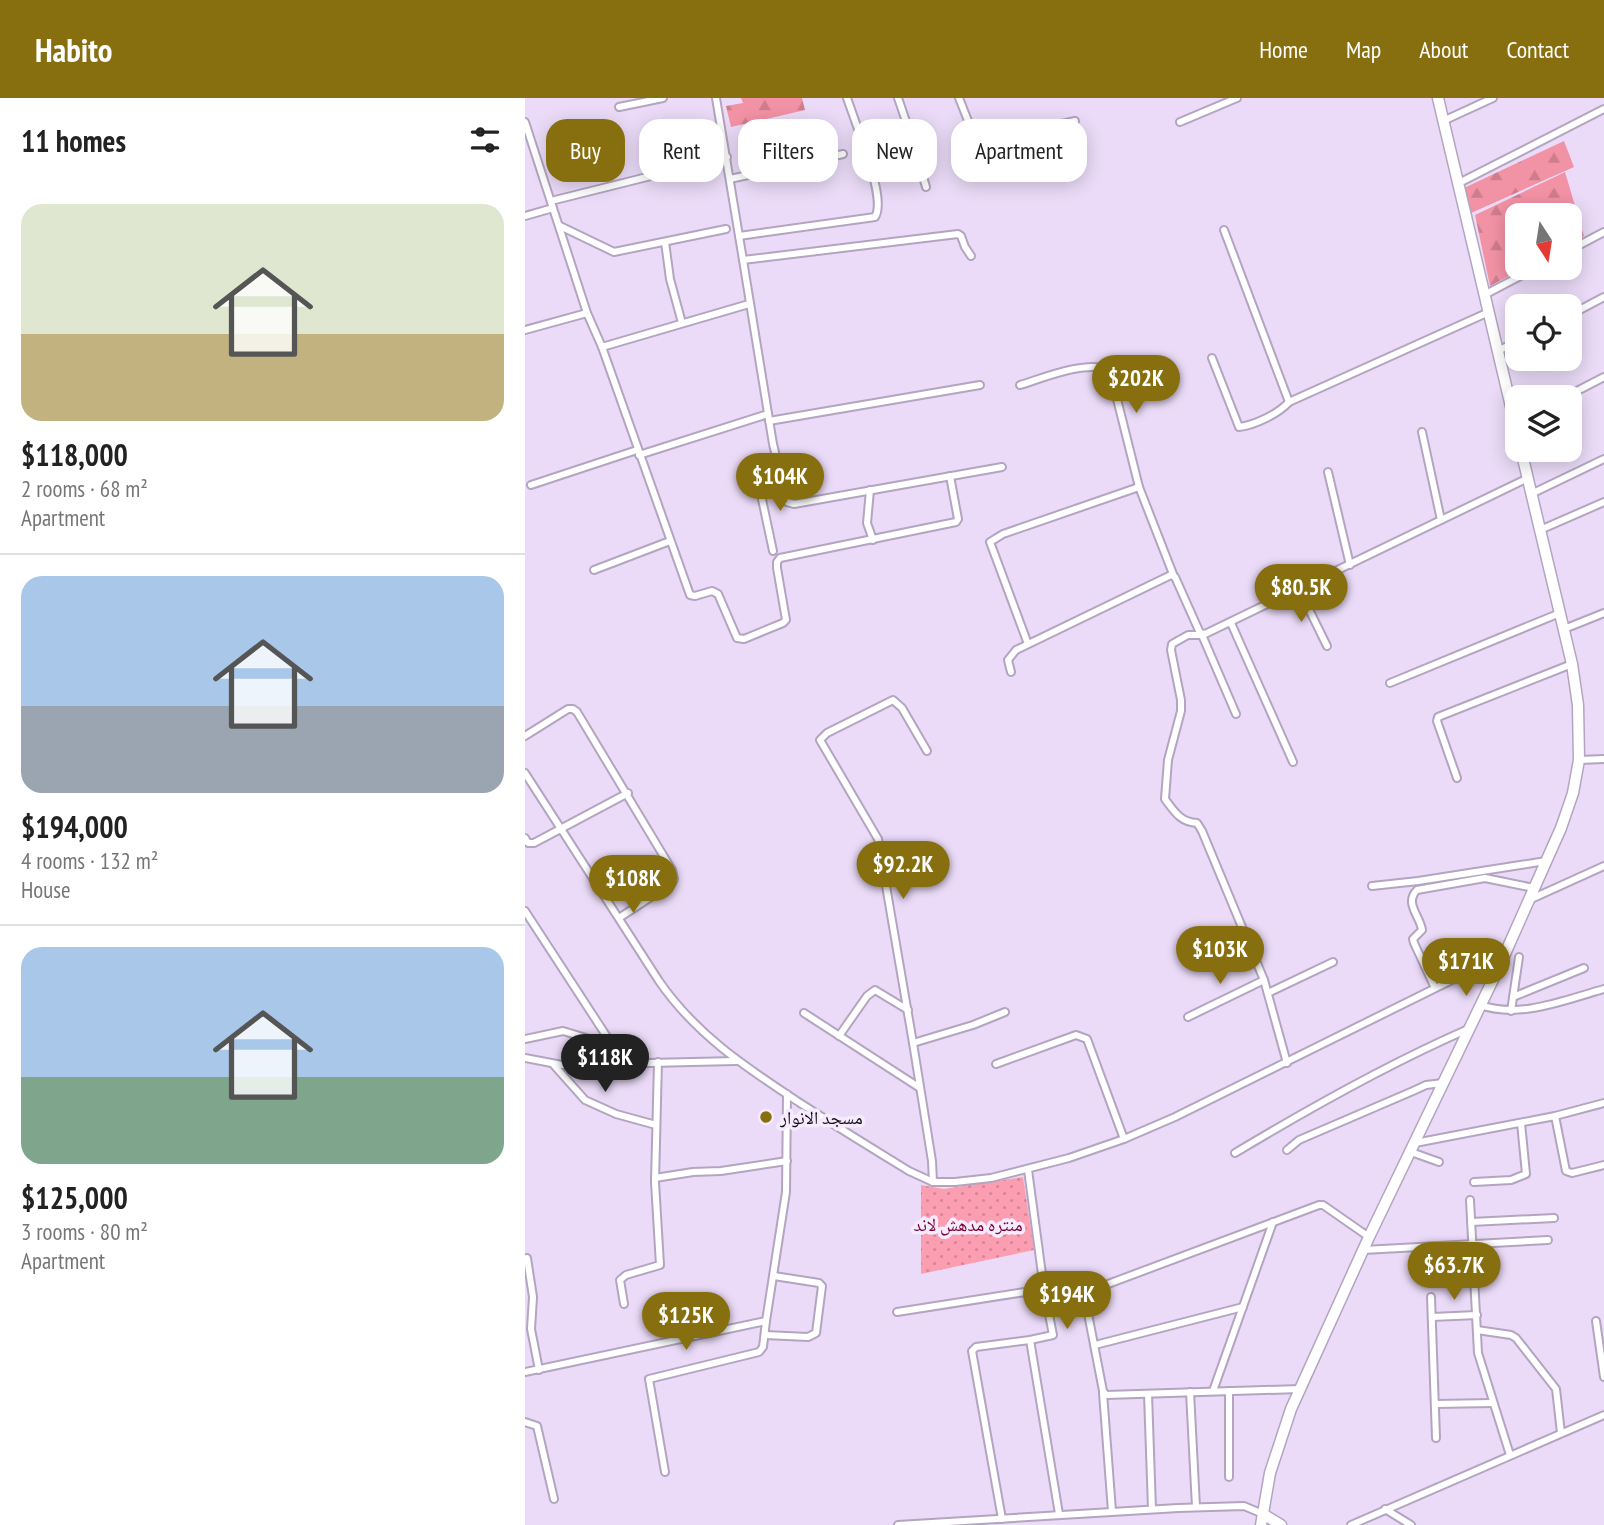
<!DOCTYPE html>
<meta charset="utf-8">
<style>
:root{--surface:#fff;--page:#f2f2f2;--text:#222;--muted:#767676;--line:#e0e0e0;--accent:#876f0f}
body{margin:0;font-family:"PT Sans Narrow","Noto Naskh Arabic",sans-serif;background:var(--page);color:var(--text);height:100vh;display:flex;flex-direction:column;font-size:26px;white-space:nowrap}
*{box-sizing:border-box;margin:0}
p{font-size:23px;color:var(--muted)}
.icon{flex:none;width:38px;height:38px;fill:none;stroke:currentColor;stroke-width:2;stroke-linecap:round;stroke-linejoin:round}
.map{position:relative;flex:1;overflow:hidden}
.drawer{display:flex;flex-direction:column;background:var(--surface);width:525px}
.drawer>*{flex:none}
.hud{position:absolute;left:21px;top:21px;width:665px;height:63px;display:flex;gap:14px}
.needle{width:46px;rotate:168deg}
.controls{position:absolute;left:980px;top:105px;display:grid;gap:14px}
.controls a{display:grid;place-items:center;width:77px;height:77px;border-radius:14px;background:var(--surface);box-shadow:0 4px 18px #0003;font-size:35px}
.price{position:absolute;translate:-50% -60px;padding:0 16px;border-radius:24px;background:var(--accent);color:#fff;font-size:23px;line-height:46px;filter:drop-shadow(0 2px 4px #0008)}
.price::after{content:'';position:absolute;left:50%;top:42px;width:21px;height:16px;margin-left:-10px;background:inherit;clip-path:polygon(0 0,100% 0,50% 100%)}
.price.active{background:#222;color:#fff}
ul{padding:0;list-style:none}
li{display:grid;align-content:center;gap:14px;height:371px;padding:0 21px}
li+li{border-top:2px solid var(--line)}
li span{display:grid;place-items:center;height:217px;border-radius:21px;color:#555}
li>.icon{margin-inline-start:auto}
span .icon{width:126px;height:126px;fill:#fffc;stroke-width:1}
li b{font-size:30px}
h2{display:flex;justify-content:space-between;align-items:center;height:84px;padding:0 21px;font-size:30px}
.pill{padding:0 24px;border-radius:21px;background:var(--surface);box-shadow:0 4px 18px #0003;font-size:24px;line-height:63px}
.pill.active{background:var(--accent);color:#fff}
header{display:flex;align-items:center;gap:42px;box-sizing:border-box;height:98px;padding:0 35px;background:var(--accent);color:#fff}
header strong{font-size:33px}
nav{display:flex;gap:38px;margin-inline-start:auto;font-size:24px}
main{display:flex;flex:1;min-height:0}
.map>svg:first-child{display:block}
.green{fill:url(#green-dots)}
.forest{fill:url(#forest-firs)}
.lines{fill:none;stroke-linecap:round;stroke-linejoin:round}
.street-casing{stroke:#b3a5c0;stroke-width:10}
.secondary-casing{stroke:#b3a5c0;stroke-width:13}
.street{stroke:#fff;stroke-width:6}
.secondary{stroke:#fff;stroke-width:10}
.poi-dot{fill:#876f0f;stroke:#f5ebfd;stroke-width:2.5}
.labels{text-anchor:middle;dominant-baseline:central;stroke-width:7;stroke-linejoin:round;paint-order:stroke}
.poi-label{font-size:18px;fill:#110c15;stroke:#f5ebfd;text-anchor:start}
.park-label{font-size:18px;fill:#780031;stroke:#f5ebfd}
</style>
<header>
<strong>Habito</strong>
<nav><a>Home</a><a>Map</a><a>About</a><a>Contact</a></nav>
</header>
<main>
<section class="drawer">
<h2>11 homes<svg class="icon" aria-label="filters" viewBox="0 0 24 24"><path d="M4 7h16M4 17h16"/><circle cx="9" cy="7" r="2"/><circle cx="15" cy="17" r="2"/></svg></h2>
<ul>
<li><span style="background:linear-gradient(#dfe7d0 60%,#c2b280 0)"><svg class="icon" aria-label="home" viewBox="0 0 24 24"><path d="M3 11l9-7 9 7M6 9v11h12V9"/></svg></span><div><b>$118,000</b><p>2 rooms · 68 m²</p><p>Apartment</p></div></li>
<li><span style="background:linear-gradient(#a9c7e8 60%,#9aa5b1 0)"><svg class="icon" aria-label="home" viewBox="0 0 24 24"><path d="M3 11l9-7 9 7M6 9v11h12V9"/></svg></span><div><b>$194,000</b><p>4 rooms · 132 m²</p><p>House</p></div></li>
<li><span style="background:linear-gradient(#a9c7e8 60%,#7fa58c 0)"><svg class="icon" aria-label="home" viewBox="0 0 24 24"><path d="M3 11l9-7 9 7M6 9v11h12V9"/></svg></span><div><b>$125,000</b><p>3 rooms · 80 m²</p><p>Apartment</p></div></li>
</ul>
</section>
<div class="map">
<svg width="1079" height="1427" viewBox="0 0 1079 1427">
<defs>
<pattern id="green-dots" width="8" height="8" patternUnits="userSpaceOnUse" patternTransform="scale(1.75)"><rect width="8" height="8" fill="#fb9eb1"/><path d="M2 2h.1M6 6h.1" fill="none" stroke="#d68797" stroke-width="1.8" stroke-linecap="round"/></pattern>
<pattern id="forest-firs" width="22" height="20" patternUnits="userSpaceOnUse" patternTransform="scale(1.75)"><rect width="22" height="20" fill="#f292a5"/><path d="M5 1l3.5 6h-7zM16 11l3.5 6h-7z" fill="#ce7d8d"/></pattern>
</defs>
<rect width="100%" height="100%" fill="#ebdbf8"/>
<!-- green -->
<path class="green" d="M498 1079 509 1152 396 1176V1087L419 1091Z"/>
<!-- forest -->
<g class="forest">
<path d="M216 0H277L280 12 206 29 201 8 218 5Z"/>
<path d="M1039 43 1049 69 946 115 939 90Z"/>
<path d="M1040 74 1059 138 1045 145V117H992V170H999L965 188 950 117Z"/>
</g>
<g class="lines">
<!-- street casing -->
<g class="street-casing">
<g id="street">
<path d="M191 0 214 138 350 119C359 105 344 64 339 48L385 35 401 89"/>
<path d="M322 0 339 48"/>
<path d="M373 0 385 35"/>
<path d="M434 0 451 43 456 44 550 23"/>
<path d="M94 9 138 0"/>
<path d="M918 23 968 0"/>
<path d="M0 24 62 215 77 249 165 497 170 498 187 493 193 496 212 540 219 541 258 525 261 522 252 470V464L255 460 431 424 433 421 425 378"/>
<path d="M655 24 712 0"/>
<path d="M205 81 318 56"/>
<path d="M932 86 1079 11"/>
<path d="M26 103 202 59"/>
<path d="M0 118 28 110"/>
<path d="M35 128 89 154 201 131"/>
<path d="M699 132 764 304 964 214"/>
<path d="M214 138 218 162"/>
<path d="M140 144 145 181 157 225"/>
<path d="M1045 152 1079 134"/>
<path d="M446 158 440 149 436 138 433 136 218 162 248 346 262 404 269 406 477 369"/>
<path d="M959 197 1011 170"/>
<path d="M1045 217 1079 199"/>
<path d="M0 232 62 215"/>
<path d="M77 249 224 206"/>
<path d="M973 253 992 243"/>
<path d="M687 260 714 329C730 327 753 316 764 304"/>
<path d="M495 287C518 280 559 263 582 271L587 281 614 389 648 476"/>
<path d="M1052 293 1079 279"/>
<path d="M244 323 455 287"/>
<path d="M897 334 916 422"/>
<path d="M114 357 243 316"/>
<path d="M803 374 825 467"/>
<path d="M6 387 112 352"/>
<path d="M345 392 342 425 348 442"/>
<path d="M1006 396 1079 361"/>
<path d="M1015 432 1079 404"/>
<path d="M248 453 231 373 235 364 251 359"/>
<path d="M69 472 145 443"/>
<path d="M774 491 802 548"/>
<path d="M706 525 768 664"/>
<path d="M1039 531 1079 515"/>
<path d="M503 546 465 444 478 436 614 389"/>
<path d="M486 574 483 562 491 552 646 477 650 479 675 535 680 536 1003 380"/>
<path d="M865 585 1035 515"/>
<path d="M711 616 677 537H663L647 546 646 552 656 602V613L643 662 640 701C649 713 655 724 672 725L677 733 739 882 762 965"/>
<path d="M0 638 43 611H48L52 614 147 772 149 781 147 785 94 820"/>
<path d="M402 653 377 610 368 602 302 635 295 642 353 741 388 945 407 1063 408 1084"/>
<path d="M1054 662 1079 661"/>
<path d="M0 675 134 883C171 937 222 970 275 1005 311 1028 348 1051 384 1073L408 1084H430L466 1080 544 1060 599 1041 650 1019 941 875 975 867"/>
<path d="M932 680 912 623 913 619 1047 566"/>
<path d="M0 740 3 745H9L103 695"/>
<path d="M847 788 893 783 1021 763"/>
<path d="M1004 802 1079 768"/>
<path d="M0 813 99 965"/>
<path d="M910 890 889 845 888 841 897 832C895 818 879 805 892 792L960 780 1009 790"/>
<path d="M743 895 808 864"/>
<path d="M988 899 1059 870"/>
<path d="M955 907C996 921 1039 902 1079 891"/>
<path d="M986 913 994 859"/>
<path d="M279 915 395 990"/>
<path d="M663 919 739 882"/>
<path d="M314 938 342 898 350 892 383 912"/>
<path d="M0 941 38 933 88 948"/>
<path d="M388 945 448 927 480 914"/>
<path d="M0 960 37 967 211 963"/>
<path d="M28 966 60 1002 91 1016 131 1027"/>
<path d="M471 966 551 937 562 941 599 1041"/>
<path d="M1030 1018 1079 1005"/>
<path d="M890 1045 1030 1018 1041 1073 1047 1075 1079 1067"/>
<path d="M762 1052 774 1042 888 993 901 987 918 985"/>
<path d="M886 1054 914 1064"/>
<path d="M710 1055C785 1010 861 967 941 932"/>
<path d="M130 1080 168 1074 196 1073 262 1063"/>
<path d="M949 1084 986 1082 1001 1076 996 1025"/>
<path d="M945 1102 953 1255 985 1357"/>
<path d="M946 1124 1029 1120"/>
<path d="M838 1152 1023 1142"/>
<path d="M2 1160 8 1199 6 1231 14 1272"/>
<path d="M914 1179 950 1178"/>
<path d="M906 1199 911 1340"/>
<path d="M99 1206 95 1182 101 1177 135 1167 130 1084 133 964"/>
<path d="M523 1207 559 1195"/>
<path d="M372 1214 519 1191 503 1072"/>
<path d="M907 1219 952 1217"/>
<path d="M1071 1223 1079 1279"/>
<path d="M952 1232 986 1237 991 1240 1031 1291 1036 1335"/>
<path d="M240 1237 283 1239 291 1235 297 1188 294 1185 249 1178"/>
<path d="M505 1242 534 1416"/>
<path d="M570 1247 718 1209"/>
<path d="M0 1274 241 1223 261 1094 262 996"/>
<path d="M775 1291 581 1297 578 1293 559 1195 794 1107H798L844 1139"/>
<path d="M688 1293 748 1124"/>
<path d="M665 1294 671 1409"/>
<path d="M578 1295 587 1413"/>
<path d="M623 1296 627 1411"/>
<path d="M910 1306 968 1305"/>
<path d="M0 1324 12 1328 29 1401"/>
<path d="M140 1374 124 1281 234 1254 238 1249 241 1223"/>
<path d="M704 1379V1293"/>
<path d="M860 1411 886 1427"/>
<path d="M477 1421 447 1253 451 1249 505 1242 528 1237 519 1191"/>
<path d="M373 1427 653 1410 719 1408 738 1416"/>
<path d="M826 1427 1079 1317"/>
</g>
</g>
<!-- secondary casing -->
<g class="secondary-casing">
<g id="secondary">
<path d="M913 0 992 334"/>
<path d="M738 1416 756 1427"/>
<path d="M736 1427 745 1375 766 1311 844 1139 975 867 1036 730 1048 695 1054 662 1053 607 1047 566 996 352"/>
</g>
</g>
<!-- street -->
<use href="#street" class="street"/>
<!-- secondary -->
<use href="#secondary" class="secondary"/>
</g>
<!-- markers -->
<circle class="poi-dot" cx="241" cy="1019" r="7"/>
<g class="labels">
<!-- poi labels -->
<g class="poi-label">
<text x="255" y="1019">مسجد الانوار</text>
</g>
<!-- park labels -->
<g class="park-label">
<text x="443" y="1126">منتره مدهش لاند</text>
</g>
</g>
</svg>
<div class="controls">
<a><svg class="needle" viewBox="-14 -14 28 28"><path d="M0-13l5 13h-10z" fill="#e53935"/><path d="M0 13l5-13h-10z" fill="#767676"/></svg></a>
<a><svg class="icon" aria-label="locate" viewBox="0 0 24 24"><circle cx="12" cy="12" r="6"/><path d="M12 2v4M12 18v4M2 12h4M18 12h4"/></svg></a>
<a><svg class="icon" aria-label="layers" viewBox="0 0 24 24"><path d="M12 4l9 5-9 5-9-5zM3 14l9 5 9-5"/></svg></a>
</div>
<b class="price" style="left:611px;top:317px">$202K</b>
<b class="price" style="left:255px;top:415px">$104K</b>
<b class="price" style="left:776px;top:526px">$80.5K</b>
<b class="price" style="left:378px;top:803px">$92.2K</b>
<b class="price" style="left:108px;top:817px">$108K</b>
<b class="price" style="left:695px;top:888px">$103K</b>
<b class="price" style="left:941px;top:900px">$171K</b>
<b class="price active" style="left:80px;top:996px">$118K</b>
<b class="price" style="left:929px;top:1204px">$63.7K</b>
<b class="price" style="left:542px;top:1233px">$194K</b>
<b class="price" style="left:161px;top:1254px">$125K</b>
<div class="hud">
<a class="pill active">Buy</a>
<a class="pill">Rent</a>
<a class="pill">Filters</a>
<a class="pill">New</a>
<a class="pill">Apartment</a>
</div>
</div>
</main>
